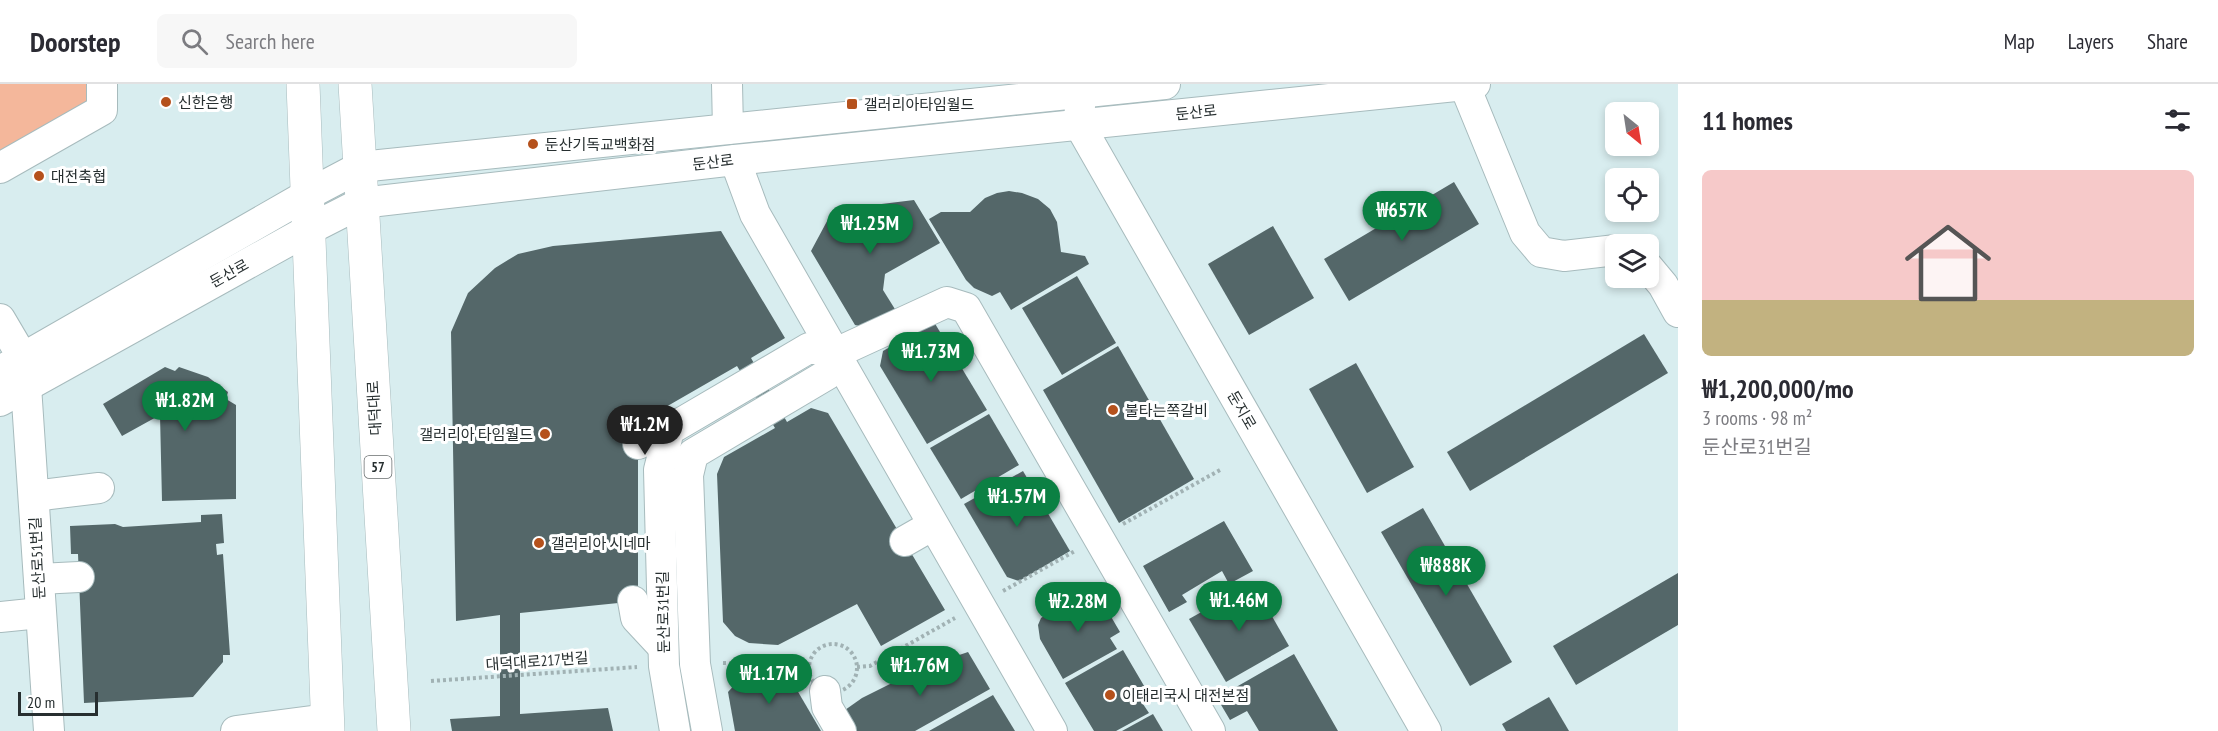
<!DOCTYPE html>
<meta charset="utf-8">
<style>
:root{--surface:#fff;--page:#f7f7f7;--text:#2b2b33;--muted:#7c7c81;--line:#e1e1e2;--accent:#0b8043}
body{margin:0;font-family:"PT Sans Narrow","Noto Sans KR",sans-serif;background:var(--page);color:var(--text);height:100vh;display:flex;flex-direction:column;font-size:22px;white-space:nowrap}
*{box-sizing:border-box;margin:0}
p{font-size:20px;color:var(--muted)}
.icon{flex:none;width:33px;height:33px;fill:none;stroke:currentColor;stroke-width:2;stroke-linecap:round;stroke-linejoin:round}
.map{position:relative;flex:1;overflow:hidden}
.sheet{display:flex;flex-direction:column;background:var(--surface);width:540px}
.sheet>*{flex:none}
.needle{width:39px;rotate:150deg}
.tools{position:absolute;left:1605px;top:18px;display:grid;gap:12px}
.tools a{display:grid;place-items:center;width:54px;height:54px;border-radius:9px;background:var(--surface);box-shadow:0 3px 9px #0003;font-size:30px}
.scale{position:absolute;left:18px;bottom:15px;width:80px;box-sizing:border-box;padding-left:6px;border:3px solid #272f30;border-top:0;font-size:16px;line-height:21px;white-space:nowrap;color:#272f30;-webkit-text-stroke:4px #fff;paint-order:stroke}
.price{position:absolute;translate:-50% -51px;padding:0 14px;border-radius:21px;background:var(--accent);color:#fff;font-size:20px;line-height:39px;filter:drop-shadow(0 2px 3px #0008)}
.price::after{content:'';position:absolute;left:50%;top:36px;width:18px;height:14px;margin-left:-9px;background:inherit;clip-path:polygon(0 0,100% 0,50% 100%)}
.price.on{background:#222;color:#fff}
ul{padding:0;list-style:none}
li{display:grid;align-content:center;gap:12px;height:318px;padding:0 24px}
li+li{border-top:2px solid var(--line)}
li span{display:grid;place-items:center;height:186px;border-radius:9px;color:#555}
li>.icon{margin-inline-start:auto}
span .icon{width:108px;height:108px;fill:#fffc;stroke-width:1}
li b{font-size:26px}
h2{display:flex;justify-content:space-between;align-items:center;height:72px;padding:0 24px;font-size:26px}
header{display:flex;align-items:center;gap:36px;box-sizing:border-box;height:84px;padding:0 30px;background:var(--surface);border-bottom:2px solid var(--line)}
header strong{font-size:28px}
nav{display:flex;gap:33px;margin-inline-start:auto;font-size:21px}
.search{width:420px;height:54px;background:var(--page);display:flex;align-items:center;gap:15px;box-sizing:border-box;padding:0 21px;border-radius:9px;color:var(--muted);font-size:22px}
main{display:flex;flex:1;min-height:0}
.map>svg:first-child{display:block}
.green{fill:#f4b79b}
.building{fill:#546769}
.lines{fill:none;stroke-linecap:round;stroke-linejoin:round}
.minor-casing{stroke:#a7bbbd;stroke-width:32}
.major-casing{stroke:#a7bbbd;stroke-width:34}
.path{stroke:#a1b2b4;stroke-width:4;stroke-dasharray:3 3;stroke-linecap:butt}
.minor{stroke:#fff;stroke-width:30}
.major{stroke:#fff;stroke-width:33}
.poi-dot{fill:#b5511c;stroke:#fff;stroke-width:2}
.labels{text-anchor:middle;dominant-baseline:central;stroke-width:6;stroke-linejoin:round;paint-order:stroke}
.shield{fill:#fff;stroke:#686d6e;stroke-width:1.5}
.shield-label{font-size:14px;font-weight:bold;fill:#272f30}
.poi-label{font-size:15px;fill:#272f30;stroke:#fff;text-anchor:start}
.street-label{font-size:15px;fill:#272f30;stroke:#fff}
</style>
<header>
<strong>Doorstep</strong>
<div class="search"><svg class="icon" aria-label="search" viewBox="0 0 24 24"><circle cx="10" cy="10" r="6"/><path d="M15 15l6 6"/></svg>Search here</div>
<nav><a>Map</a><a>Layers</a><a>Share</a></nav>
</header>
<main>
<div class="map">
<svg width="1678" height="647" viewBox="0 0 1678 647">
<rect width="100%" height="100%" fill="#d8edef"/>
<!-- green -->
<path class="green" d="M0 0H93L94 29 0 85Z"/>
<!-- building -->
<g class="building">
<path d="M1454 98 1479 140 1349 217 1324 175Z"/>
<path d="M1009 107 1022 109 1038 115 1050 125 1057 138 1061 168 1085 172 1089 180 1011 226 1000 208 992 212 974 204 966 196 929 135 941 128H970L985 114 997 109Z"/>
<path d="M914 116 940 159 885 190 883 206 898 230 872 245 855 241 811 167 833 126Z"/>
<path d="M1273 142 1314 214 1249 251 1208 180Z"/>
<path d="M721 147 785 254 751 274 787 338 811 324 828 329 945 526 881 562 857 520 778 561 749 559 735 552 723 538 717 390 724 373 775 344 737 282 638 339V517L520 529V630L608 624 613 647H452L450 635 500 632V531L456 537 451 248 468 209 495 184 518 170 553 162Z"/>
<path d="M1077 192 1116 259 1062 291 1022 224Z"/>
<path d="M934 238 987 326 927 360 880 282 883 267Z"/>
<path d="M1644 250 1668 289 1470 407 1447 368Z"/>
<path d="M1118 262 1194 395 1119 439 1043 306Z"/>
<path d="M1356 279 1414 383 1367 409 1309 305Z"/>
<path d="M165 283 175 287 179 283 208 293 228 308 226 315 236 321V415L162 417 160 331 122 352 103 320Z"/>
<path d="M989 330 1019 381 961 415 930 364Z"/>
<path d="M1023 387 1070 467 1019 497 1007 493 964 420Z"/>
<path d="M1423 424 1512 578 1470 602 1381 448Z"/>
<path d="M222 430 224 459 216 460 217 471 223 470 230 571H223V578L193 613 84 619 78 470H71L70 442 115 440 123 443 201 438V431Z"/>
<path d="M1224 437 1253 487 1229 500 1222 487 1182 511 1187 518 1169 528 1143 482Z"/>
<path d="M1678 489V541L1576 601 1553 562Z"/>
<path d="M1253 499 1289 562 1226 598 1189 535Z"/>
<path d="M1092 500 1120 548 1110 554 1117 565 1063 595 1040 555 1038 541 1041 534 1047 530 1055 531 1075 510Z"/>
<path d="M1123 566 1150 612 1141 617 1149 629 1116 647H1094L1065 599Z"/>
<path d="M968 568 990 605 915 647H857L845 626 862 614 924 583Z"/>
<path d="M1294 570 1338 647H1259L1247 627 1230 636 1217 614Z"/>
<path d="M771 587 787 589 821 647H735L728 608 739 596 754 588Z"/>
<path d="M993 611 1015 647H929Z"/>
<path d="M1549 613 1569 647H1506L1502 640Z"/>
<path d="M1153 630 1163 647H1122Z"/>
</g>
<g class="lines">
<!-- minor casing -->
<g class="minor-casing">
<g id="minor">
<path d="M727 0 728 45"/>
<path d="M1464 0 1525 149 1541 168 1564 172 1616 166"/>
<path d="M1080 22 1079 40 1426 647"/>
<path d="M735 76 755 130 1052 647"/>
<path d="M0 84 102 26V0"/>
<path d="M1648 183 1663 201 1678 228"/>
<path d="M0 235 23 274"/>
<path d="M836 269 947 218 966 224 1210 647"/>
<path d="M0 287 307 111 360 83 1165 0"/>
<path d="M26 302 49 647"/>
<path d="M0 317 310 145 361 119 735 76 1475 0"/>
<path d="M638 360 669 346"/>
<path d="M34 412 99 404"/>
<path d="M905 457 933 441"/>
<path d="M39 495 79 493"/>
<path d="M633 517 636 534 663 563"/>
<path d="M0 533 40 529"/>
<path d="M825 607 827 623 841 647"/>
<path d="M236 647 327 635"/>
<path d="M675 647 664 582 659 386 669 346 809 264 836 269"/>
<path d="M707 647 695 580 688 391 693 370 828 290 836 269"/>
</g>
</g>
<!-- major casing -->
<g class="major-casing">
<g id="major">
<path d="M303 0 328 647"/>
<path d="M355 0 394 647"/>
</g>
</g>
<!-- path -->
<g class="path">
<path d="M1123 440 1220 386"/>
<path d="M1003 507 1075 467"/>
<circle cx="833" cy="584" r="24"/>
<path d="M723 579 809 582"/>
<path d="M857 583 870 582 955 534"/>
<path d="M431 597 637 583"/>
</g>
<!-- minor -->
<use href="#minor" class="minor"/>
<!-- major -->
<use href="#major" class="major"/>
</g>
<!-- markers -->
<g class="poi-dot">
<circle cx="166" cy="18" r="6"/>
<rect x="846" y="14" width="12" height="12" rx="3"/>
<circle cx="533" cy="60" r="6"/>
<circle cx="39" cy="92" r="6"/>
<circle cx="1113" cy="326" r="6"/>
<circle cx="545" cy="350" r="6"/>
<circle cx="539" cy="459" r="6"/>
<circle cx="1110" cy="611" r="6"/>
</g>
<g class="labels">
<!-- shield labels -->
<rect class="shield" x="364.5" y="372" width="27" height="22" rx="4.5"/>
<g class="shield-label">
<text x="378" y="383">57</text>
</g>
<!-- poi labels -->
<g class="poi-label">
<text x="178" y="18">신한은행</text>
<text x="864" y="20">갤러리아타임월드</text>
<text x="545" y="60">둔산기독교백화점</text>
<text x="51" y="92">대전축협</text>
<text x="1125" y="326">불타는쪽갈비</text>
<text x="533" y="350" text-anchor="end">갤러리아 타임월드</text>
<text x="551" y="459">갤러리아 시네마</text>
<text x="1122" y="611">이태리국시 대전본점</text>
</g>
<!-- street labels -->
<g class="street-label">
<text transform="translate(1196 28) rotate(-6)">둔산로</text>
<text transform="translate(713 78) rotate(-7)">둔산로</text>
<text transform="translate(229 189) rotate(-29)">둔산로</text>
<text transform="translate(374 324) rotate(-93)">대덕대로</text>
<text transform="translate(1242 326) rotate(60)">둔지로</text>
<text transform="translate(37 474) rotate(-93)">둔산로51번길</text>
<text transform="translate(663 528) rotate(-91)">둔산로31번길</text>
<text transform="translate(537 577) rotate(-4)">대덕대로217번길</text>
</g>
</g>
</svg>
<div class="tools">
<a><svg class="needle" viewBox="-14 -14 28 28"><path d="M0-13l5 13h-10z" fill="#e53935"/><path d="M0 13l5-13h-10z" fill="#7c7c81"/></svg></a>
<a><svg class="icon" aria-label="locate" viewBox="0 0 24 24"><circle cx="12" cy="12" r="6"/><path d="M12 2v4M12 18v4M2 12h4M18 12h4"/></svg></a>
<a><svg class="icon" aria-label="layers" viewBox="0 0 24 24"><path d="M12 4l9 5-9 5-9-5zM3 14l9 5 9-5"/></svg></a>
</div>
<div class="scale">20 m</div>
<b class="price" style="left:1402px;top:158px">₩657K</b>
<b class="price" style="left:870px;top:171px">₩1.25M</b>
<b class="price" style="left:931px;top:299px">₩1.73M</b>
<b class="price" style="left:185px;top:348px">₩1.82M</b>
<b class="price on" style="left:645px;top:372px">₩1.2M</b>
<b class="price" style="left:1017px;top:444px">₩1.57M</b>
<b class="price" style="left:1446px;top:513px">₩888K</b>
<b class="price" style="left:1239px;top:548px">₩1.46M</b>
<b class="price" style="left:1078px;top:549px">₩2.28M</b>
<b class="price" style="left:920px;top:613px">₩1.76M</b>
<b class="price" style="left:769px;top:621px">₩1.17M</b>
</div>
<section class="sheet">
<h2>11 homes<svg class="icon" aria-label="filters" viewBox="0 0 24 24"><path d="M4 7h16M4 17h16"/><circle cx="9" cy="7" r="2"/><circle cx="15" cy="17" r="2"/></svg></h2>
<ul>
<li><span style="background:linear-gradient(#f6c9c9 70%,#c2b280 0)"><svg class="icon" aria-label="home" viewBox="0 0 24 24"><path d="M3 11l9-7 9 7M6 9v11h12V9"/></svg></span><div><b>₩1,200,000/mo</b><p>3 rooms · 98 m²</p><p>둔산로31번길</p></div></li>
</ul>
</section>
</main>
